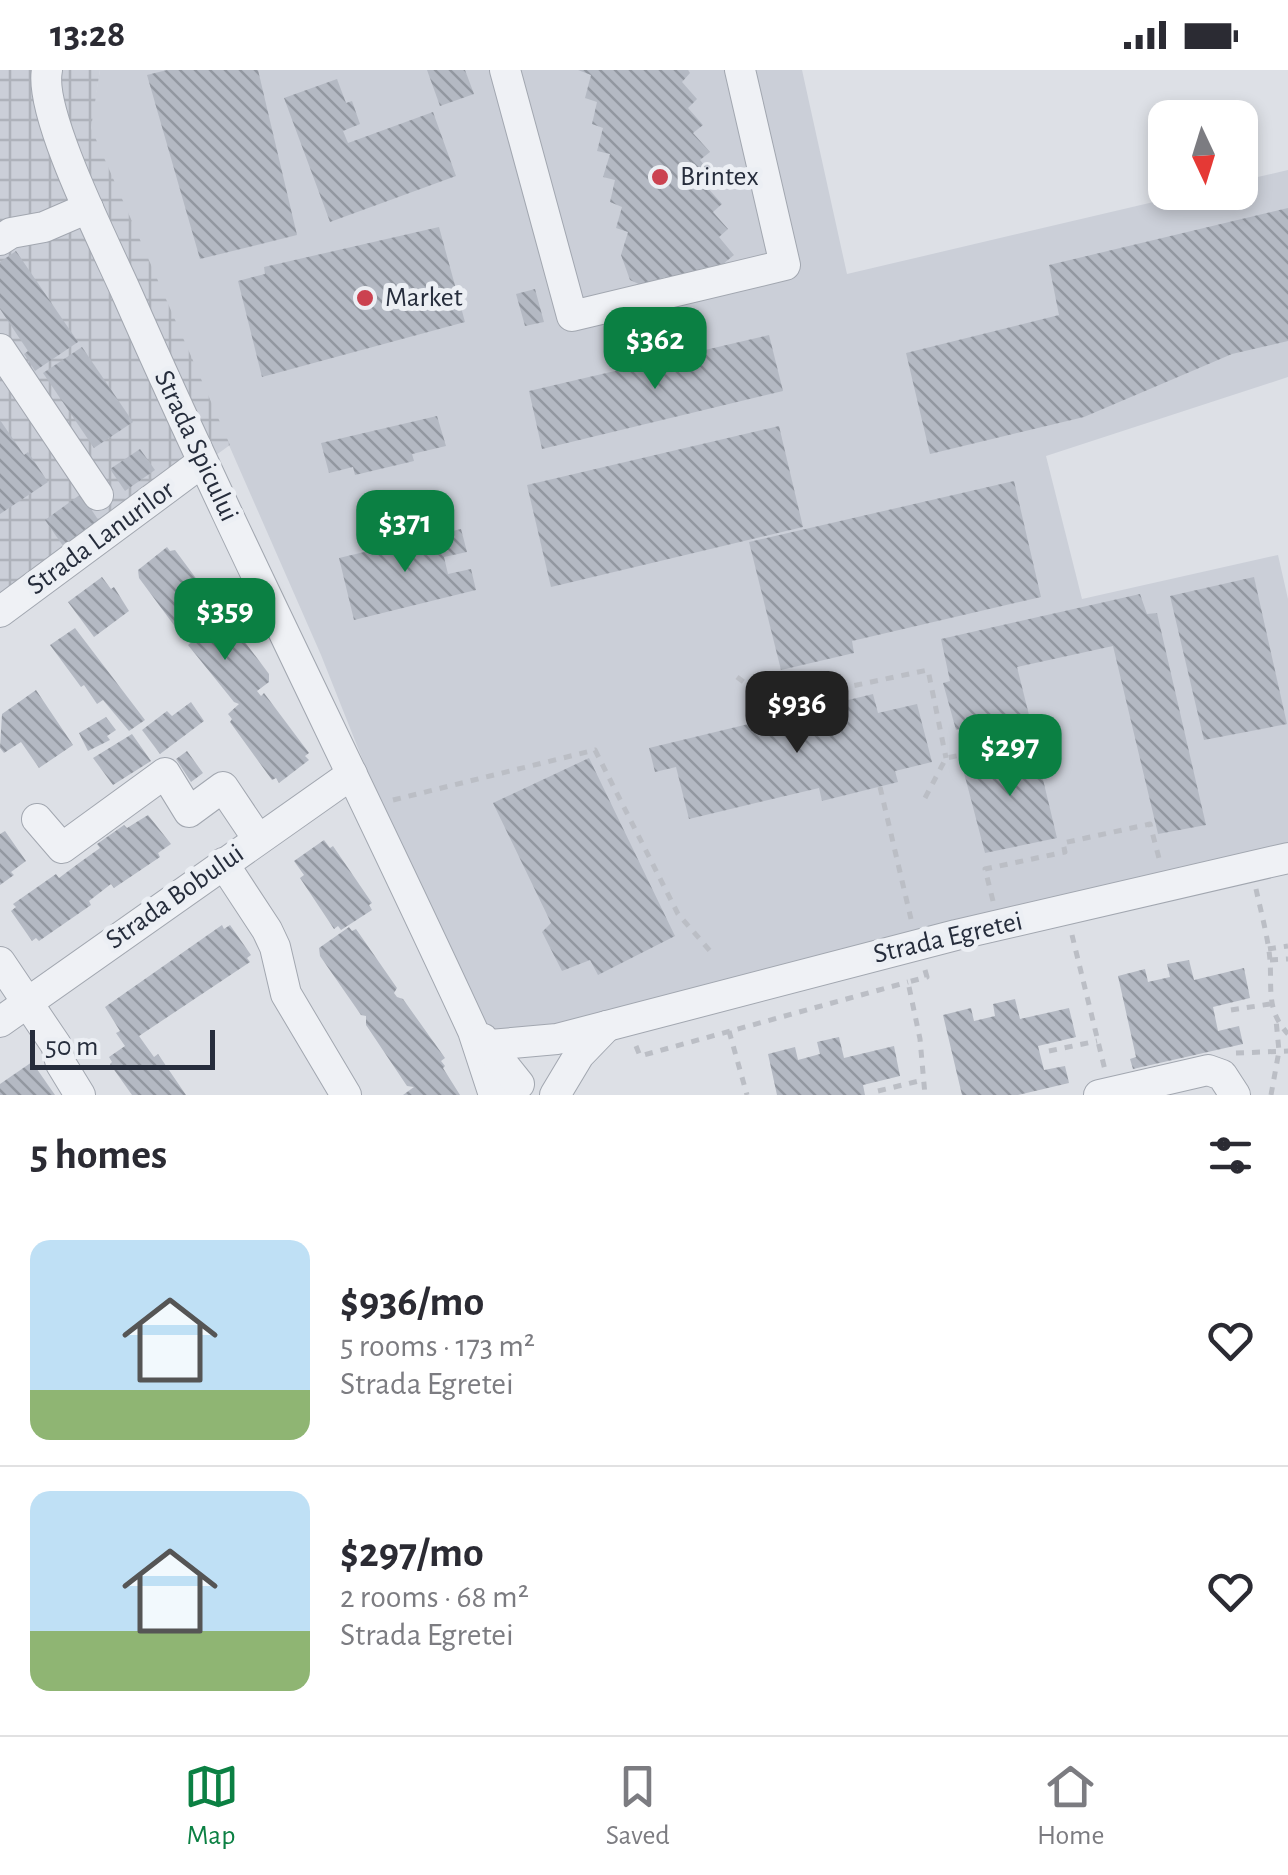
<!DOCTYPE html>
<meta charset="utf-8">
<style>
:root{--surface:#fff;--page:#f7f7f7;--text:#2b2b33;--muted:#7c7c81;--line:#e1e1e2;--accent:#0b8043}
body{margin:0;font-family:"Alegreya Sans",sans-serif;background:var(--page);color:var(--text);height:100vh;display:flex;flex-direction:column;font-size:38px;white-space:nowrap}
*{box-sizing:border-box;margin:0}
p{font-size:32px;color:var(--muted)}
.icon{flex:none;width:55px;height:55px;fill:none;stroke:currentColor;stroke-width:2;stroke-linecap:round;stroke-linejoin:round}
.map{position:relative;height:1025px;overflow:hidden}
.drawer{display:flex;flex-direction:column;background:var(--surface);flex:1}
.drawer>*{flex:none}
.needle{width:65px;rotate:176deg}
.controls{position:absolute;left:1148px;top:30px;display:grid;gap:20px}
.controls a{display:grid;place-items:center;width:110px;height:110px;border-radius:20px;background:var(--surface);box-shadow:0 5px 15px #0003;font-size:50px}
.scale{position:absolute;left:30px;bottom:25px;width:185px;box-sizing:border-box;padding-left:10px;border:5px solid #262d3c;border-top:0;font-size:28px;line-height:35px;white-space:nowrap;color:#262d3c;-webkit-text-stroke:8px #eceff4;paint-order:stroke}
.price{position:absolute;translate:-50% -85px;padding:0 22px;border-radius:20px;background:var(--accent);color:#fff;font-size:32px;line-height:65px;filter:drop-shadow(0 2px 5px #0008)}
.price::after{content:'';position:absolute;left:50%;top:60px;width:30px;height:22px;margin-left:-15px;background:inherit;clip-path:polygon(0 0,100% 0,50% 100%)}
.price.current{background:#222;color:#fff}
ul{padding:0;list-style:none}
li{display:flex;align-items:center;gap:30px;height:250px;padding:0 30px}
li+li{border-top:2px solid var(--line)}
li span{display:grid;place-items:center;flex:none;width:280px;height:200px;border-radius:20px;color:#555}
li>.icon{margin-inline-start:auto}
span .icon{width:120px;height:120px;fill:#fffc;stroke-width:1}
li b{font-size:42px}
h2{display:flex;justify-content:space-between;align-items:center;height:120px;padding:0 30px;font-size:42px}
.status{display:flex;justify-content:space-between;align-items:center;height:70px;padding:0 50px;background:var(--surface);direction:ltr}
.status svg{height:28px;fill:currentColor}
.menu{display:flex;justify-content:space-around;align-items:center;height:140px;border-top:2px solid var(--line);background:var(--surface);font-size:28px;color:var(--muted)}
.menu a{display:grid;justify-items:center;gap:5px}
.menu .current{color:var(--accent)}
.map>svg:first-child{display:block}
.built{fill:#cbcfd8}
.industrial{fill:url(#industrial-grid)}
.building{fill:url(#building-back-hatch)}
.lines{fill:none;stroke-linecap:round;stroke-linejoin:round}
.minor-casing{stroke:#a2a7b0;stroke-width:32}
.path{stroke:#bbbec5;stroke-width:5;stroke-dasharray:8 8;stroke-linecap:butt}
.minor{stroke:#eff1f5;stroke-width:30}
.poi-dot{fill:#cb4250;stroke:#eceff4;stroke-width:4}
.labels{text-anchor:middle;dominant-baseline:central;stroke-width:10;stroke-linejoin:round;paint-order:stroke}
.poi-label{font-size:28px;fill:#262d3c;stroke:#eceff4;text-anchor:start}
.street-label{font-size:28px;fill:#262d3c;stroke:#eceff4}
</style>
<div class="status"><b>13:28</b><svg viewBox="0 0 49 12"><path d="M0 12V9h3v3zM5 12V6h3v6zM10 12V3h3v9zM15 12V0h3v12zM26 1h20v11H26zM47 4h2v5h-2z"/></svg></div>
<div class="map">
<svg width="1288" height="1025" viewBox="0 0 1288 1025">
<defs>
<pattern id="industrial-grid" width="8" height="8" patternUnits="userSpaceOnUse" patternTransform="scale(2.5)"><rect width="8" height="8" fill="#cbcfd8"/><path d="M0 4h8M4 0v8" fill="none" stroke="#aeb2ba"/></pattern>
<pattern id="building-back-hatch" width="6" height="6" patternUnits="userSpaceOnUse" patternTransform="scale(2.5)"><rect width="6" height="6" fill="#b4b9c3"/><path d="M-1 5l2 2M0 0l6 6M5-1l2 2" fill="none" stroke="#9297a0"/></pattern>
</defs>
<rect width="100%" height="100%" fill="#dde0e6"/>
<!-- built -->
<path class="built" d="M100 0H802L847 204 1192 123 1240 122V111L1288 100V307L1046 386 1082 529 1278 485 1288 529V784L499 984 383 741 321 585 90 58Z"/>
<!-- industrial -->
<path class="industrial" d="M0 0H100L91 58 230 375 0 541Z"/>
<!-- building -->
<g class="building">
<path d="M167 0H258L297 165 200 189 147 5Z"/>
<path d="M427 0H465L474 24 440 36Z"/>
<path d="M578 0H688L690 3 682 12 697 29 688 38 703 55 693 63 710 82 700 90 715 108 706 116 722 134 713 142 728 159 719 167 734 185 723 194 700 199 701 203 666 213 665 207 641 215 630 210 621 185 628 162 616 158 622 137 610 132 615 110 603 107 610 84 597 81 603 58 592 54 597 32 585 28 591 5Z"/>
<path d="M337 9 346 33 352 31 360 54 343 61 348 73 433 42 456 106 330 152 284 28Z"/>
<path d="M1288 138V271L1232 284 1084 347 930 384 906 283 1059 245 1049 195Z"/>
<path d="M439 157 465 252 262 307 238 211 265 204 264 197Z"/>
<path d="M16 181 78 272 35 301 24 284 28 281 0 239V192Z"/>
<path d="M535 219 544 252 525 256 516 224Z"/>
<path d="M769 265 783 321 542 379 529 321Z"/>
<path d="M82 277 133 352 94 378 43 303Z"/>
<path d="M437 346 446 376 412 384 414 391 355 405 353 397 329 403 321 373Z"/>
<path d="M0 350 24 385 28 382 48 412 0 444Z"/>
<path d="M779 356 803 457 551 517 527 415Z"/>
<path d="M140 379 155 400 125 421 110 399Z"/>
<path d="M1014 411 1041 527 852 571 854 583 781 600 749 472Z"/>
<path d="M81 424 103 457 68 483 45 450Z"/>
<path d="M461 459 467 482 444 487 448 504 471 499 476 520 354 550 339 488Z"/>
<path d="M167 477 170 481 175 480 218 538 215 541 221 548 226 547 269 604V612L257 621 261 626 264 623 309 683 305 686 309 690 279 713 276 708 272 710 230 652 232 649 228 644 239 634 234 632 188 575 192 572 186 563 182 566 139 508 138 500Z"/>
<path d="M102 507 111 519 114 517 129 541 94 567 68 532Z"/>
<path d="M1254 507 1287 654 1204 670 1170 526Z"/>
<path d="M1140 524 1147 544 1157 543 1206 755 1158 764 1113 576 1017 597 1029 645 1016 648 1017 652 967 662 965 658 956 660 943 613 950 611 941 569Z"/>
<path d="M75 558 145 650 129 661 103 630 97 634 84 615 81 617 50 575Z"/>
<path d="M36 620 73 675 39 698 21 672 4 683 0 678 2 644Z"/>
<path d="M873 624 878 643 917 634 932 692 895 701 898 712 822 731 819 718 689 749 676 697 655 702 649 678Z"/>
<path d="M191 632 204 651 160 684 142 660 167 641 172 646Z"/>
<path d="M106 647 116 660 107 666 110 670 88 681 79 663Z"/>
<path d="M132 664 151 691 113 715 93 688Z"/>
<path d="M1035 676 1057 768 985 783 963 699 972 697 975 686Z"/>
<path d="M187 681 203 703 191 712 176 689Z"/>
<path d="M589 688 675 866 598 905 590 890 562 901 542 862 551 853 493 733Z"/>
<path d="M148 745 171 774 158 783 160 787 114 818 111 814 89 831 91 835 39 871 36 868 32 871 11 841 16 837 13 834 56 804 59 808 79 793 100 778 97 774 124 755 127 758Z"/>
<path d="M5 761 26 791 11 802 14 805 0 815V764Z"/>
<path d="M324 770 330 778 333 776 372 833 369 835 372 840 341 860 338 856 334 859 300 808 304 805 294 791Z"/>
<path d="M222 855 224 859 230 855 251 885 247 888 250 892 139 966 154 987 158 984 186 1025H132L110 994 112 992 109 987 125 976 116 963 120 961 105 937Z"/>
<path d="M349 857 352 861 356 859 397 918 394 923 397 927 403 929 445 988 441 991 445 996 443 998 460 1025H403L414 1017 407 1016 366 955V946L361 945 320 886 319 878Z"/>
<path d="M1189 890 1194 910 1244 898 1250 928 1213 937 1218 961 1239 956 1243 974 1133 999 1130 989 1136 987 1118 906 1145 899 1148 912 1170 907 1167 894Z"/>
<path d="M1015 929 1020 949 1069 938 1076 967 1038 976 1044 1000 1065 996 1069 1013 1018 1025H962L943 945 971 938 974 951 995 946 993 934Z"/>
<path d="M839 967 844 988 894 976 900 1006 863 1015 865 1025H777L768 984 795 977 798 990 820 984 817 972Z"/>
<path d="M32 992 55 1025H0V1014Z"/>
</g>
<g class="lines">
<!-- minor casing -->
<g class="minor-casing">
<g id="minor">
<path d="M47 0C38 44 108 180 128 226 237 474 360 715 473 961L494 1025"/>
<path d="M505 0 572 246 785 195 740 0"/>
<path d="M0 170 11 163 44 157 88 138"/>
<path d="M0 279 98 425"/>
<path d="M0 542 201 393"/>
<path d="M37 749 62 778 165 703 189 742 223 717 258 769"/>
<path d="M223 793 267 860 275 877 286 924 346 1025"/>
<path d="M0 892 56 975 61 994 80 1025"/>
<path d="M0 952 352 704"/>
<path d="M483 969 519 1014"/>
<path d="M490 975 557 969 956 865 1288 788"/>
<path d="M555 1025 579 985 607 956"/>
<path d="M1099 1025 1208 1000 1222 1005 1235 1025"/>
</g>
</g>
<!-- path -->
<g class="path">
<path d="M737 607 771 633 928 600 946 688"/>
<path d="M880 717 911 849"/>
<path d="M925 728 946 688 1055 666"/>
<path d="M393 730 595 680 678 844 711 882"/>
<path d="M1256 819C1261 842 1268 867 1270 890 1272 920 1266 940 1288 964"/>
<path d="M993 831 985 799 1065 782 1063 773 1150 754 1160 792"/>
<path d="M1072 865 1105 1000"/>
<path d="M1268 879 1288 876"/>
<path d="M1270 890 1288 889"/>
<path d="M925 900 927 907 908 912 920 969 925 1025"/>
<path d="M1231 940 1270 934"/>
<path d="M729 961 747 1025"/>
<path d="M636 976 640 986 908 912"/>
<path d="M1049 981 1097 971"/>
<path d="M1236 983 1288 981"/>
<path d="M878 1021 923 1010"/>
<path d="M1271 1025 1279 981 1276 950"/>
</g>
<!-- minor -->
<use href="#minor" class="minor"/>
</g>
<!-- markers -->
<g class="poi-dot">
<circle cx="660" cy="107" r="10"/>
<circle cx="365" cy="228" r="10"/>
</g>
<g class="labels">
<!-- poi labels -->
<g class="poi-label">
<text x="680" y="107">Brintex</text>
<text x="385" y="228">Market</text>
</g>
<!-- street labels -->
<g class="street-label">
<text transform="translate(196 376) rotate(65)">Strada Spicului</text>
<text transform="translate(101 468) rotate(-36)">Strada Lanurilor</text>
<text transform="translate(175 827) rotate(-35)">Strada Bobului</text>
<text transform="translate(948 868) rotate(-13)">Strada Egretei</text>
</g>
</g>
</svg>
<div class="controls">
<a><svg class="needle" viewBox="-14 -14 28 28"><path d="M0-13l5 13h-10z" fill="#e53935"/><path d="M0 13l5-13h-10z" fill="#7c7c81"/></svg></a>
</div>
<div class="scale">50 m</div>
<b class="price" style="left:655px;top:322px">$362</b>
<b class="price" style="left:405px;top:505px">$371</b>
<b class="price" style="left:225px;top:593px">$359</b>
<b class="price current" style="left:797px;top:686px">$936</b>
<b class="price" style="left:1010px;top:729px">$297</b>
</div>
<section class="drawer">
<h2>5 homes<svg class="icon" aria-label="filters" viewBox="0 0 24 24"><path d="M4 7h16M4 17h16"/><circle cx="9" cy="7" r="2"/><circle cx="15" cy="17" r="2"/></svg></h2>
<ul>
<li><span style="background:linear-gradient(#bfe0f5 75%,#8fb573 0)"><svg class="icon" aria-label="home" viewBox="0 0 24 24"><path d="M3 11l9-7 9 7M6 9v11h12V9"/></svg></span><div><b>$936/mo</b><p>5 rooms · 173 m²</p><p>Strada Egretei</p></div><svg class="icon" aria-label="heart" viewBox="0 0 24 24"><path d="M12 20l-8-8c-3-5 5-10 8-4 3-6 11-1 8 4z"/></svg></li>
<li><span style="background:linear-gradient(#bfe0f5 70%,#8fb573 0)"><svg class="icon" aria-label="home" viewBox="0 0 24 24"><path d="M3 11l9-7 9 7M6 9v11h12V9"/></svg></span><div><b>$297/mo</b><p>2 rooms · 68 m²</p><p>Strada Egretei</p></div><svg class="icon" aria-label="heart" viewBox="0 0 24 24"><path d="M12 20l-8-8c-3-5 5-10 8-4 3-6 11-1 8 4z"/></svg></li>
</ul>
</section>
<nav class="menu">
<a class="current"><svg class="icon" aria-label="map" viewBox="0 0 24 24"><path d="M3 6l6-2 6 2 6-2v14l-6 2-6-2-6 2zM9 4v14M15 6v14"/></svg>Map</a>
<a><svg class="icon" aria-label="saved" viewBox="0 0 24 24"><path d="M7 4h10v16l-5-4-5 4z"/></svg>Saved</a>
<a><svg class="icon" aria-label="home" viewBox="0 0 24 24"><path d="M3 11l9-7 9 7M6 9v11h12V9"/></svg>Home</a>
</nav>
